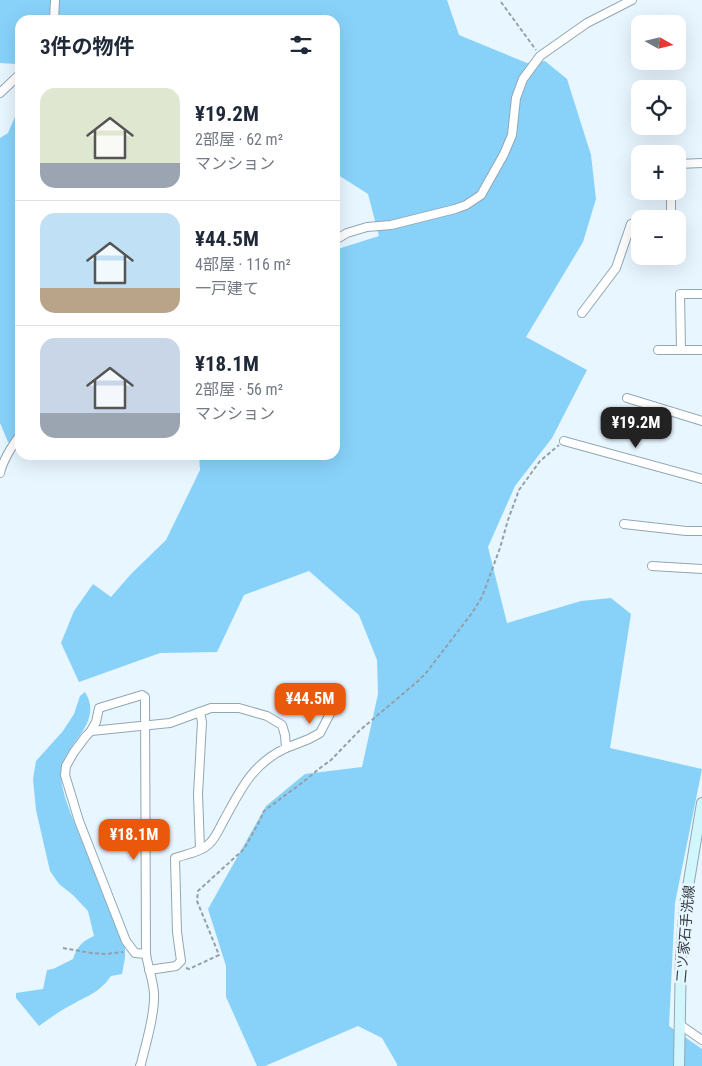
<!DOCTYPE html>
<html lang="ja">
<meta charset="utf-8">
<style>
:root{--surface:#fff;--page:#f2f2f3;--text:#1f2937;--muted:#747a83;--line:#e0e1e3;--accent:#ea580c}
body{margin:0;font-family:"Roboto Condensed","Noto Sans JP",sans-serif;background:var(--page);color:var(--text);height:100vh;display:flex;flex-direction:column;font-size:19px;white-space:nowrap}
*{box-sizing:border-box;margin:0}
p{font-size:16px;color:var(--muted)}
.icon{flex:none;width:28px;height:28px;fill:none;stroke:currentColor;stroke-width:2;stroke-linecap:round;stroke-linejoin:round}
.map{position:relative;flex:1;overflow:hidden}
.side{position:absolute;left:15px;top:15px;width:325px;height:445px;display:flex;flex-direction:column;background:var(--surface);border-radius:15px;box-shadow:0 5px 20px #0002}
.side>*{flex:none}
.needle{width:32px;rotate:98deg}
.buttons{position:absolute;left:631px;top:15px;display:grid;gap:10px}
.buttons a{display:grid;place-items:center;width:55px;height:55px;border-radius:10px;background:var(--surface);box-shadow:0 5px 20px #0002;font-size:25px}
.price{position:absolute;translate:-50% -42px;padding:0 11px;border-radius:10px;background:var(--accent);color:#fff;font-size:16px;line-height:32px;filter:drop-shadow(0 1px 2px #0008)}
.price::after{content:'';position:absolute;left:50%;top:30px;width:15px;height:11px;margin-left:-8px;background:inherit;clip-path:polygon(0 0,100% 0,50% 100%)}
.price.active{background:#222;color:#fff}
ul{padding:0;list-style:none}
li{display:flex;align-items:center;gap:15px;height:125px;padding:0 25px}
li+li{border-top:1px solid var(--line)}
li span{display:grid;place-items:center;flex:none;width:140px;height:100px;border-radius:15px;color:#555}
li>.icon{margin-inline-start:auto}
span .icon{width:60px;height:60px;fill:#fffc;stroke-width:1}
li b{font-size:21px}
h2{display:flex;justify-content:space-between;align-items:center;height:60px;padding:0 25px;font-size:21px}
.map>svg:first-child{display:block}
.green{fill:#88d2fa}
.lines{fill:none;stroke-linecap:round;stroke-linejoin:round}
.street-casing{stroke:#91a7b4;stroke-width:10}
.secondary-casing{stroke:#91a7b4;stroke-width:12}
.path{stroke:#94a0a8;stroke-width:2;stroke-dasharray:4 2.5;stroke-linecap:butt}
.street{stroke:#fff;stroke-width:8}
.secondary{stroke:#d1f7fd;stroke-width:10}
.labels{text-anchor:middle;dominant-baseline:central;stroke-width:5;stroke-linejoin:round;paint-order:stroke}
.street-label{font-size:14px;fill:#353e44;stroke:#e8f6ff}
</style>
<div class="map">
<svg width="702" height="1066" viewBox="0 0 702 1066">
<rect width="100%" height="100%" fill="#e8f6ff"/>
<!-- green -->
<g class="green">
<path d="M0 0H447L459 35 527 63 545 61 567 79 591 155 596 199 583 242 526 337 587 370 552 438 515 486 488 547 507 623 581 601 611 598 631 614 610 748 702 769 675 903 669 1026 702 1049V1066H397V1064L382 1038 358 1026 265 1066H257L226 997V966L208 909 266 806 305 774 362 767 378 694 377 660 359 615 309 571 244 595 217 652 160 653 79 682 61 643 74 611 93 584 111 597 131 574 166 540 200 470 199 455H335V251L341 248 379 236 368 194 335 173V20H20V77L16 64 0 63Z"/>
<path d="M20 105V444L8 442 0 423V138L8 133Z"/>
<path d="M85 692C106 725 58 747 61 776 62 795 72 816 79 834 94 872 110 910 125 948V958L122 974 111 976C100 992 89 995 73 1004 61 1010 50 1018 39 1026L16 998V993L43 989 47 970 53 969 73 959C78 946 81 942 94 936L88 911 73 895 59 884 50 871 36 810 33 779 36 761 63 731 74 714 80 696Z"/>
</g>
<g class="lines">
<!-- street casing -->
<g class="street-casing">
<g id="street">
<path d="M54 20 55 0"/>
<path d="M0 93 20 74"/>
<path d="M678 164 702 163"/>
<path d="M671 219V191"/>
<path d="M335 240 347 233 367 227 391 225 455 209 466 205 481 195 504 154 512 135 516 98 523 79 540 56 587 23 632 0"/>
<path d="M582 313 616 268 631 224 640 223"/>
<path d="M658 350H702"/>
<path d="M681 350 680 294H702"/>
<path d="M627 398 702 421"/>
<path d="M564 441 702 479"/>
<path d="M0 473C3 460 12 446 20 435"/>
<path d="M624 524 686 531H702"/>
<path d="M652 566 702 569"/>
<path d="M200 712 202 722 198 794 200 849"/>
<path d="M91 731 96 722 99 708 142 695 145 697 146 954C148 967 153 980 154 993 155 1014 146 1043 141 1064L140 1066"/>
<path d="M286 748 309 739 320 733 335 704"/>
<path d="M146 954 135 953 126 941 79 821 65 775 66 766 74 752 86 736 91 731 170 723 211 708H239L267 716 282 725 285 735 286 748C252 764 241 789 224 820 220 827 216 837 210 843 202 852 186 854 175 858L177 932 181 961 176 966 149 970"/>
<path d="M679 1024 702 1040"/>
</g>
</g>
<!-- secondary casing -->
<g class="secondary-casing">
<path id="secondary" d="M679 1066 681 954 685 905 702 803"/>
</g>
<!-- path -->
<g class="path">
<path d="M501 2 536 50"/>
<path d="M63 948 91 953 106 954 123 952"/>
<path d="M186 968 189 969 219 955 197 901 198 891 244 849 259 822 264 811 307 779 320 768 331 760 359 731 418 681 426 673 472 613 482 597 500 548 508 520 519 490 540 461 559 445"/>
</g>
<!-- street -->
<use href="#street" class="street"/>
<!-- secondary -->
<use href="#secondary" class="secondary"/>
</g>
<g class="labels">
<!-- street labels -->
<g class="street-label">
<text transform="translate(685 934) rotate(-85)">二ツ家石手洗線</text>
</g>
</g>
</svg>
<div class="buttons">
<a><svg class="needle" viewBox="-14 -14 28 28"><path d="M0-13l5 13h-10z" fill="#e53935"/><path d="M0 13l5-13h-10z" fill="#747a83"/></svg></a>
<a><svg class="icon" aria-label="locate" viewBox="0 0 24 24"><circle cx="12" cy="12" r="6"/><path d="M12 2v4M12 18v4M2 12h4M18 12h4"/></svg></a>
<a>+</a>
<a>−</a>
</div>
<b class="price active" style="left:636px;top:449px">¥19.2M</b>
<b class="price" style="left:310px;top:725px">¥44.5M</b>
<b class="price" style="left:134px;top:861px">¥18.1M</b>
<section class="side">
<h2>3件の物件<svg class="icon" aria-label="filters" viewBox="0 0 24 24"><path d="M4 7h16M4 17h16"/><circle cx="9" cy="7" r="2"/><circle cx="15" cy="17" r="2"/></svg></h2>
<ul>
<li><span style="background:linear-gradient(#dfe7d0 75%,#9aa5b1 0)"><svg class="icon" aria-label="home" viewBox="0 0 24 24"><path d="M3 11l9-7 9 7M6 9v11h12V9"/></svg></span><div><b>¥19.2M</b><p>2部屋 · 62 m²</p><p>マンション</p></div></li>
<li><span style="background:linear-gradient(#bfe0f5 75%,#b9a48a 0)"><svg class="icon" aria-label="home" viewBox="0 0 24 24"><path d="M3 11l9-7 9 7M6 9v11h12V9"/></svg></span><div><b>¥44.5M</b><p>4部屋 · 116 m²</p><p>一戸建て</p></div></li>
<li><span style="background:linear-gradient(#c9d6e8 75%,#9aa5b1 0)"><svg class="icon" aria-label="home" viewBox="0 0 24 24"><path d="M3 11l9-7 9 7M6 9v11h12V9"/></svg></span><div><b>¥18.1M</b><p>2部屋 · 56 m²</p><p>マンション</p></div></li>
</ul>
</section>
</div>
